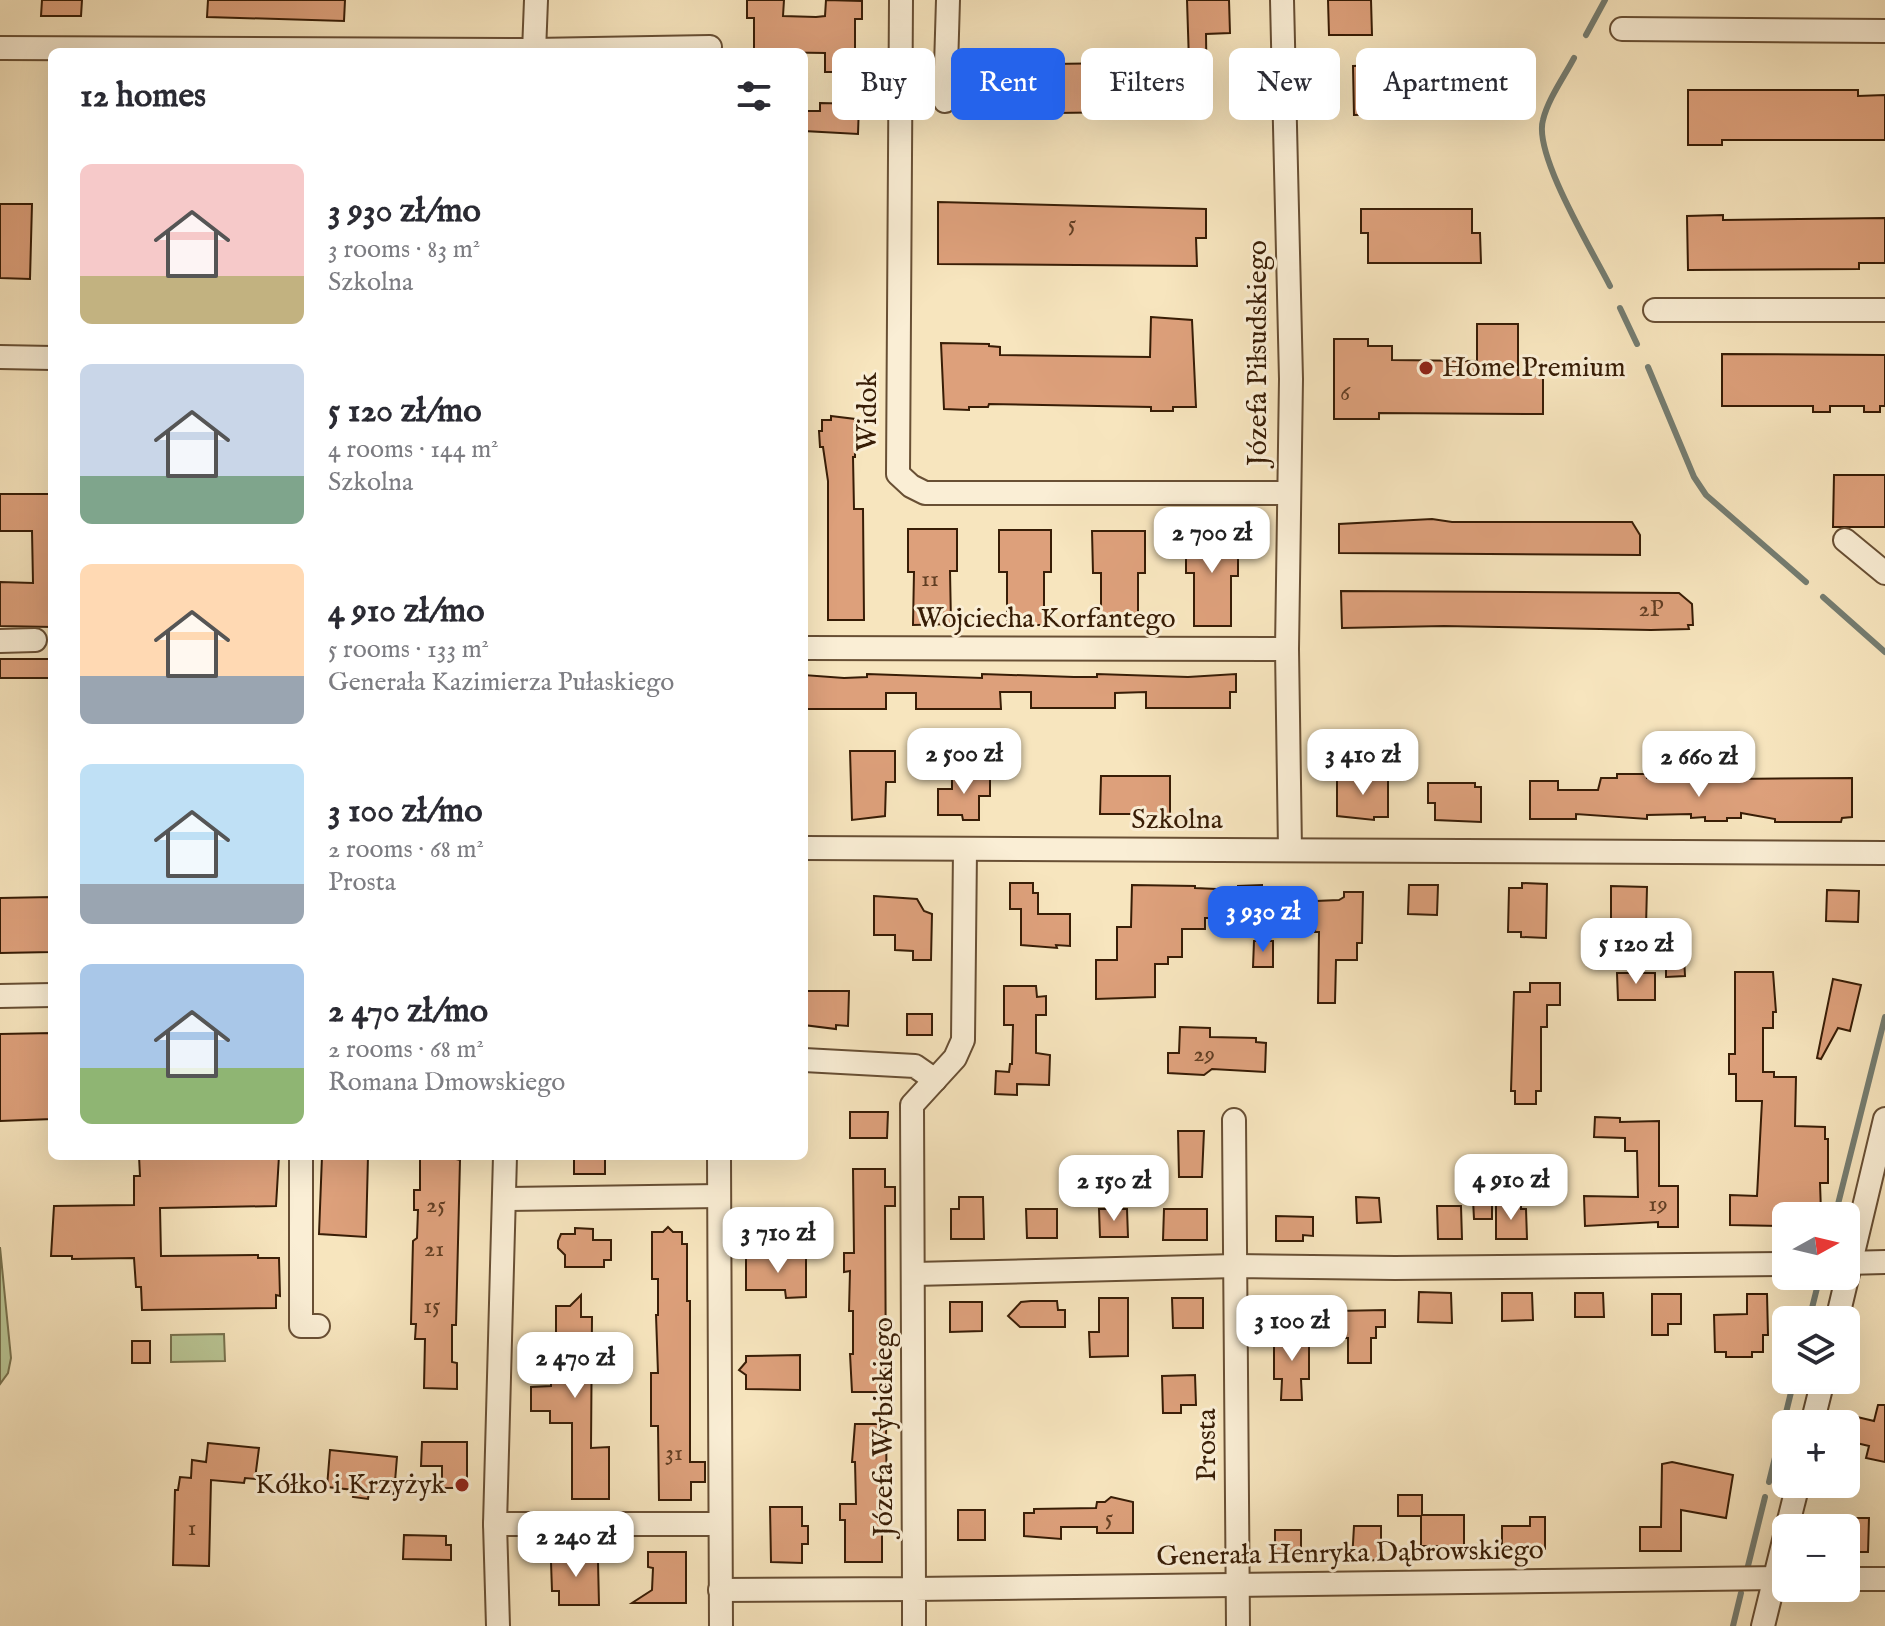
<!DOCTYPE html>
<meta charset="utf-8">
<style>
:root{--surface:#fff;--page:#f7f7f7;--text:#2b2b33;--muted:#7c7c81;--accent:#2563eb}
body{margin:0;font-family:"IM FELL English",serif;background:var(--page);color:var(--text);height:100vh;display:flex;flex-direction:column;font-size:30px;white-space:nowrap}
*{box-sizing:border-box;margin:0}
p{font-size:26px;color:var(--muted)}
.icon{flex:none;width:44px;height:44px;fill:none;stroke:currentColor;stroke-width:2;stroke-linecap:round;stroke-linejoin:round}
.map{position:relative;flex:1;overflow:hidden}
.details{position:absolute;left:48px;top:48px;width:760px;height:1112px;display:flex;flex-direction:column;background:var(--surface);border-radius:12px;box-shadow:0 8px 32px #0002}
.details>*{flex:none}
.banner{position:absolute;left:832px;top:48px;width:760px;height:72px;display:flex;gap:16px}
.needle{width:52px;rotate:82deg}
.tools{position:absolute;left:1772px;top:1202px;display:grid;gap:16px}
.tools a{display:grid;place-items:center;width:88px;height:88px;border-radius:12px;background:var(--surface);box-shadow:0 8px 32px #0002;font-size:40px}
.price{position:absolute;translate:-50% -68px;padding:0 18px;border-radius:16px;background:#fff;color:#222;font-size:26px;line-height:52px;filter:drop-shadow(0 2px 4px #0008)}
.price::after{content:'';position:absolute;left:50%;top:48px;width:24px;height:18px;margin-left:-12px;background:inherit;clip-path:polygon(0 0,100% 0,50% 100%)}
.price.active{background:var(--accent);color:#fff}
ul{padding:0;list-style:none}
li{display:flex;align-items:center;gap:24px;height:200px;padding:0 32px}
li span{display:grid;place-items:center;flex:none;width:224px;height:160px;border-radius:12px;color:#555}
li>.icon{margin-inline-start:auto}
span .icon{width:96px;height:96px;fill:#fffc;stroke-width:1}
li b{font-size:34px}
h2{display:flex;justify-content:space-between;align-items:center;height:96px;padding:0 32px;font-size:34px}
.chip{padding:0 28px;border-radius:12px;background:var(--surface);box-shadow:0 8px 32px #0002;font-size:28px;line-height:72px}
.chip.active{background:var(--accent);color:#fff}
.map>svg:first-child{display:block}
.green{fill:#b9c594;stroke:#78714d;stroke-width:2}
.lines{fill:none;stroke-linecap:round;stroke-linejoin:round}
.stream{stroke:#757d71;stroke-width:6}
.building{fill:#dda07b;stroke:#381d06;stroke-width:2}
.minor-casing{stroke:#684f34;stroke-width:26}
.minor{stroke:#faeed5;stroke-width:22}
.poi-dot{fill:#8f2418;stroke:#faeed5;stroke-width:3}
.labels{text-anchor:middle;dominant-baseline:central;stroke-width:6;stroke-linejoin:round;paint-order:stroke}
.number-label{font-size:24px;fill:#613e23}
.street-label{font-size:28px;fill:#381d06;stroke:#faeed5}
.poi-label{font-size:28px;fill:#381d06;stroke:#faeed5;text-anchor:start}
</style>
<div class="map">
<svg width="1885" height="1626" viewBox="0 0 1885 1626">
<rect width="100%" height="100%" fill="#f7e5be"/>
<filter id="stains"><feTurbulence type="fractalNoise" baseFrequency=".0025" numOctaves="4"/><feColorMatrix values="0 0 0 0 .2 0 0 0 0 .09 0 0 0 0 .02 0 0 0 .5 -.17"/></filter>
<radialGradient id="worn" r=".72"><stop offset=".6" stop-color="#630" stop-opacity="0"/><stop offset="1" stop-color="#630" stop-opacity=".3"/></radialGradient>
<!-- green -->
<g class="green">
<path d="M0 1247 11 1358 8 1373 0 1384Z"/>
<path d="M224 1334 225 1361 171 1362V1335Z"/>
</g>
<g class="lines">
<!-- stream -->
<g class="stream">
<path d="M1586 35 1605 0"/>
<path d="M1574 58C1564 77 1548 99 1543 120 1533 154 1593 252 1610 286"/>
<path d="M1620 308 1637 344"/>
<path d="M1648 367 1694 477 1706 495 1806 582"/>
<path d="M1823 597 1885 652"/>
<path d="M1835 1216 1885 1017"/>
<path d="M1809 1320 1820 1276"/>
<path d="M1769 1482 1794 1380"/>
<path d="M1746 1574 1765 1497"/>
<path d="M1733 1626 1741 1593"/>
</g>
</g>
<!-- building -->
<g class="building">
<path d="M42 0H82L81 16H41Z"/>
<path d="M208 0H345L344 21 207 17Z"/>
<path d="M747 0H784L783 16 816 17 825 16 826 0 862 1V19H855V51H862V69H852V72H825V53L754 52V18H747Z"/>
<path d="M1187 0H1229L1230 33 1206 34 1207 111 979 114 978 65 1189 62Z"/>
<path d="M1328 0H1371L1372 35H1329Z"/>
<path d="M1385 52 1400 53V65L1471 64V92H1463V113L1354 115 1353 66 1385 65Z"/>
<path d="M1688 90H1858V96L1885 95V140H1722V145H1688Z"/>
<path d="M820 103 859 104 858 134 804 131V111H820Z"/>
<path d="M938 202 1206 209V238H1196L1197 266 938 264Z"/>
<path d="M0 204H32L30 279 0 278Z"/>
<path d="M1361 209H1472V233H1480L1481 263H1368V233H1361Z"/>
<path d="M1723 215V220L1885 218V263H1859V269L1688 270 1687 216Z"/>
<path d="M1151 317 1192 320 1196 407H1173V411H1151V407L989 404 988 407H969V410L944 409 941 343 989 344V346L1000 347V355L1150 357Z"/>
<path d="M1477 324H1518V375L1543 376V414L1379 413V419H1334V339H1368V346H1392V360L1477 361Z"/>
<path d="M1722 354 1885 355V406H1880V412H1864V406H1830V412H1813V406H1722Z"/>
<path d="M831 416 855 419V433L866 434V443L855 444V457H853L854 509H863L864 620H828V481L823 447H820L819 431H822V420H831Z"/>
<path d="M1834 475H1885V527H1833Z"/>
<path d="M0 494H52V627L0 626V582L33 583 32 531H0Z"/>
<path d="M1432 519 1452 522H1632L1640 535V555L1339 553V524Z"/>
<path d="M908 529H957V571H950L951 624 913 625 914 572H908Z"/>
<path d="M999 530H1051V572H1044V625H1007V572H999Z"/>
<path d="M1092 531H1145V573H1138V626H1101V573H1093Z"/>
<path d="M1186 532H1238V576H1231V626H1194V573H1186Z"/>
<path d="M1341 591 1679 593 1692 604 1693 625H1688L1689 629 1651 630 1444 626 1342 628Z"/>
<rect x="0" y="659" width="52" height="19"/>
<path d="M867 674 982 678V674L1074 677H1097V674L1188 677 1236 674V692H1230V708H1146V692L1115 693V708H1031V692H1000L1001 709H916V693H886V709H804V675L844 678 867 677Z"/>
<path d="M850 751H895V782H886L885 816 852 820Z"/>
<path d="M1617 774H1647V778L1663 779H1701L1702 775H1730V779L1852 778V817L1842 818 1841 822H1775V819L1741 813V818H1727V821H1705V817L1691 818V814L1647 815V819L1576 814V819H1530V781H1558V790H1598L1601 778H1617Z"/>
<path d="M952 775H990V796H979V820H963L962 815H938V789H952Z"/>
<path d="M1101 776H1170V814H1100Z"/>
<path d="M1337 776H1388V817H1374V820L1337 816Z"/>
<path d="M1428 783H1475V787H1481V822L1435 820V803H1428Z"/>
<path d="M1010 883H1033V893H1038V914H1070V946L1056 945 1057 948 1021 945V909H1010Z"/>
<path d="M1522 883 1547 884 1546 938 1521 937V932H1508L1509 888H1522Z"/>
<path d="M1132 885 1195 886V888L1238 890V886L1262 885V925H1238V918H1205V929H1182V957H1168V964H1155V997L1096 999V960H1117V927H1131Z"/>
<path d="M1409 885H1438L1437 915 1408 914Z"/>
<path d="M1611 886 1647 887 1646 927 1611 925Z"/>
<path d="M1827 890 1859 891 1858 922 1826 921Z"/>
<path d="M1344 892H1363L1362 943H1357V960H1336L1335 1003H1318L1319 932H1315L1316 901 1339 900 1344 897Z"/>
<path d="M874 896 917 899 924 911 932 914 931 960H913V951L895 950V935H874Z"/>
<path d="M52 897V952L0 953V898Z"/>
<path d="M1254 941H1273V967H1253Z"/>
<path d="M1666 956H1684L1685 976 1666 977Z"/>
<path d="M1735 972H1773L1776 1012H1773V1028H1763V1072H1774V1077H1796L1795 1126 1825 1127V1139H1828V1183H1820L1821 1212 1786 1214V1225L1781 1226 1730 1225V1195L1757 1196 1762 1101H1736V1074H1729V1054H1735Z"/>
<path d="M1617 973H1655V1000H1618Z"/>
<path d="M1833 979 1861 985 1850 1031 1838 1028 1821 1059 1817 1058Z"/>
<path d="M1530 983H1560V1005H1547V1027H1541V1091H1536V1104H1515V1091H1511L1514 992H1530Z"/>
<path d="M1004 986H1036L1037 997 1046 996V1015H1036V1053L1050 1055 1049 1085 1017 1084V1095L995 1094 996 1071 1009 1072 1010 1064H1012L1013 1025H1004Z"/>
<path d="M804 991H849L848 1026 836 1025V1029L804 1025Z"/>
<rect x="907" y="1014" width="25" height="21"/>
<path d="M1180 1027 1210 1028V1037L1256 1038V1042L1266 1043 1265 1072 1212 1069 1204 1075 1168 1073V1053H1179Z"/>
<path d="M52 1033V1119L0 1121V1034Z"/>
<path d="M850 1112H888L887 1138H850Z"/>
<path d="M1595 1117 1620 1118V1122L1659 1121V1186H1678V1227H1658V1222L1585 1226 1584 1196 1638 1197 1637 1151H1625V1138L1594 1137Z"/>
<path d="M1178 1131H1204L1202 1177H1179Z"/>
<path d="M139 1156H279L276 1206 160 1208 161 1256 258 1255V1258H279L280 1296 276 1295V1308L142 1310 141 1287H136L134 1258 72 1259V1256H51L54 1206 134 1205V1176H140Z"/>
<path d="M322 1156H368L366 1237 319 1234Z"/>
<path d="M420 1156H456V1159L460 1160 456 1325H452V1362L457 1363V1389L424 1388 425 1339H415L416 1324H411L413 1241 417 1238 418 1210H414V1190H420Z"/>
<path d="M574 1156 605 1157V1174H574Z"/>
<path d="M853 1169H885V1187H895V1206H885L886 1392H852L850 1354H853V1311H849L850 1271 844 1272V1253H854Z"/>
<path d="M959 1197H983L984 1239H951V1209H959Z"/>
<path d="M1356 1197 1379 1198 1381 1222 1357 1223Z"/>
<path d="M1473 1199H1492V1219H1474Z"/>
<path d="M1496 1205H1521V1209H1526L1527 1239H1496Z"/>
<path d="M1437 1206H1461L1462 1239H1438Z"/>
<path d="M1026 1209H1057V1238H1027Z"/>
<path d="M1099 1209H1127L1128 1237H1100Z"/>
<path d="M1164 1209H1207V1240H1163Z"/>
<path d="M1276 1216 1313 1217V1236L1303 1235V1241H1276Z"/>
<path d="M668 1227 673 1232H682V1244H687V1301H690V1462H705V1482H691V1500H659L658 1426H651V1373H658L656 1315H658V1279H652V1232H663Z"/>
<path d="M575 1228 593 1229V1240H611V1260H604V1267H565V1255L558 1248V1241L561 1234H575Z"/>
<path d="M806 1256V1297L786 1298 785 1290H746V1257Z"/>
<path d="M1419 1292 1451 1293 1452 1323 1418 1322Z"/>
<path d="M1502 1293H1532L1533 1320 1502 1321Z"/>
<path d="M1575 1293H1603L1604 1317H1575Z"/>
<path d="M1652 1294H1681V1324H1668V1335H1652Z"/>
<path d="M1747 1294H1767L1768 1335H1763V1352H1752V1357H1726V1352H1715L1714 1315 1747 1314Z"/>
<path d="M581 1295V1317H592L591 1448 609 1447V1499H572V1423H550V1411H531V1387L551 1386V1335H556V1306H570Z"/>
<path d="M1099 1298H1128V1356L1090 1357 1089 1332H1099Z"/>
<path d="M1172 1298H1203V1328H1173Z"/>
<path d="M1031 1301H1057L1058 1310H1065V1327H1020L1008 1316 1021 1302Z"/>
<path d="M950 1302H982V1331L950 1332Z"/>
<path d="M1385 1310V1327H1376V1338H1371V1363H1348V1338H1337V1311Z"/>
<path d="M1274 1333H1309V1379H1301L1302 1400H1281L1282 1379H1274Z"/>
<rect x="132" y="1341" width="18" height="22"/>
<path d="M800 1355V1390L746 1389V1375L739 1370 746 1362V1356Z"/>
<path d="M1195 1375 1196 1405H1181V1413H1163L1162 1376Z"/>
<path d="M1878 1405H1885V1462L1866 1458 1869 1446 1848 1441 1853 1416 1874 1421Z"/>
<path d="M855 1424H886L887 1517H882V1562H845V1520H840V1504H856L855 1462H852Z"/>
<path d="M422 1442H467V1488H442V1466H421Z"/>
<path d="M208 1443 259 1448 255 1479 245 1478 244 1483 211 1480 209 1566 173 1565 175 1490H178L180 1477 191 1478 192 1460 206 1462Z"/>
<path d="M330 1450 397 1457 394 1494 369 1492 368 1499 353 1497 354 1490 327 1487Z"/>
<path d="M1672 1462 1733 1475 1726 1518 1681 1510V1551H1640V1527H1661L1662 1464Z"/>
<path d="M1398 1495H1422V1515H1464V1546H1421V1516H1398Z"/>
<path d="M1111 1497 1133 1502V1533H1097V1527H1061V1539L1024 1536V1513H1034V1509L1096 1508 1097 1502H1105Z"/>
<path d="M770 1507H802V1526H808V1544H802V1563L771 1562Z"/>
<rect x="958" y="1510" width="27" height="30"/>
<path d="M1530 1517H1545V1549H1518V1552H1502V1526H1530Z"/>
<path d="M1852 1518H1869L1868 1552H1846V1520L1852 1521Z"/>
<path d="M1354 1526H1381V1560L1352 1561Z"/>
<rect x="1275" y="1530" width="26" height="24"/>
<path d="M404 1535 446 1536V1545H451V1560L403 1559Z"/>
<path d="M593 1552V1562H598L599 1605H559V1591H552L551 1562H556V1553Z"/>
<path d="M648 1552H686V1603H632L652 1590 653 1568 648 1567Z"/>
</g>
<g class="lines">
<!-- minor casing -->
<g class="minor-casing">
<g id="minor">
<path d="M901 0 898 474 911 486 925 493H1289"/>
<path d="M1282 0 1291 379 1287 649 1290 850"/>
<path d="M1622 29 1885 31"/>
<path d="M0 48 534 50 710 47"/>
<path d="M534 52 536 0"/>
<path d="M945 101 948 0"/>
<path d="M1655 310H1885"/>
<path d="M0 357 52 358"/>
<path d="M1845 540 1885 573"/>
<path d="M0 641 35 640"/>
<path d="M804 648 1287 649"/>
<path d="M804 848 1885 853"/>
<path d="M0 996 52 995"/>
<path d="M804 1060 915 1066 935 1080"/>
<path d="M1234 1120 1238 1626"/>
<path d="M301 1156V1326H318"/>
<path d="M719 1156 721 1626"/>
<path d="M504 1199 719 1196"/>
<path d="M1846 1263 1885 1262"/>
<path d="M914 1274 1236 1266 1395 1268 1786 1264"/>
<path d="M1837 1320 1885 1119"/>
<path d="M1812 1424 1823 1380"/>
<path d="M495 1524H719"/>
<path d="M1787 1528 1798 1484"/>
<path d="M1846 1579H1885"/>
<path d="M720 1590 914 1589 912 1105 955 1058 963 1040 965 850"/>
<path d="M498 1626 495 1524 505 1156"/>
<path d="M914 1626V1589L1786 1578"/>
<path d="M1763 1626 1786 1532"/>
</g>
</g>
<!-- minor -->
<use href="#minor" class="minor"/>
</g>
<!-- markers -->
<g class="poi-dot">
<circle cx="1426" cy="368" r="8"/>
<circle cx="462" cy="1485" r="8"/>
</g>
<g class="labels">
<!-- number labels -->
<g class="number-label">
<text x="1072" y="224">5</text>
<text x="1345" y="393">6</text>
<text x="930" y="579">11</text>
<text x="1651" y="609">2P</text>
<text x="1204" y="1054">29</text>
<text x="1658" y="1204">19</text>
<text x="436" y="1205">25</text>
<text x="434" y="1249">21</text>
<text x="432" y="1306">15</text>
<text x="674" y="1453">31</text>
<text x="1109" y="1518">5</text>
<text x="192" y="1528">1</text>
</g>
<!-- street labels -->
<g class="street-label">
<text transform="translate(1258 353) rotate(-90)">Józefa Piłsudskiego</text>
<text transform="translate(868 412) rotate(-90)">Widok</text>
<text x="1046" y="619">Wojciecha Korfantego</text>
<text x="1177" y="820">Szkolna</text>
<text transform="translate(884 1427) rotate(-90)">Józefa Wybickiego</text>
<text transform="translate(1207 1445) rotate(-90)">Prosta</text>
<text transform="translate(1350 1554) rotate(-1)">Generała Henryka Dąbrowskiego</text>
</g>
<!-- poi labels -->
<g class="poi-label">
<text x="1442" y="368">Home Premium</text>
<text x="446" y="1485" text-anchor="end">Kółko i Krzyżyk</text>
</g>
</g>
<rect width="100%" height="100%" filter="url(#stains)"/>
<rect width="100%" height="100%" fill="url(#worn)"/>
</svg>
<div class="tools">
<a><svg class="needle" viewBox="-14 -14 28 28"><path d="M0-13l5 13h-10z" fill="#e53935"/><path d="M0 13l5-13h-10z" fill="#7c7c81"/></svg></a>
<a><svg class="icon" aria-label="layers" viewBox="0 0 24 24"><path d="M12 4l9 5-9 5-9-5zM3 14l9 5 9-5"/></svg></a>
<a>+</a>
<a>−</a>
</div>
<b class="price" style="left:1212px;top:575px">2 700 zł</b>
<b class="price" style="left:964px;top:796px">2 500 zł</b>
<b class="price" style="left:1363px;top:797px">3 410 zł</b>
<b class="price" style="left:1699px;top:799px">2 660 zł</b>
<b class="price active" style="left:1263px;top:954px">3 930 zł</b>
<b class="price" style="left:1636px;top:986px">5 120 zł</b>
<b class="price" style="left:1511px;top:1222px">4 910 zł</b>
<b class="price" style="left:1114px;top:1223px">2 150 zł</b>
<b class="price" style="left:778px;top:1275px">3 710 zł</b>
<b class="price" style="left:1292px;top:1363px">3 100 zł</b>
<b class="price" style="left:575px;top:1400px">2 470 zł</b>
<b class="price" style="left:576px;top:1579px">2 240 zł</b>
<div class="banner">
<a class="chip">Buy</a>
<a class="chip active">Rent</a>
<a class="chip">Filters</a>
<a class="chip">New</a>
<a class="chip">Apartment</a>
</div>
<section class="details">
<h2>12 homes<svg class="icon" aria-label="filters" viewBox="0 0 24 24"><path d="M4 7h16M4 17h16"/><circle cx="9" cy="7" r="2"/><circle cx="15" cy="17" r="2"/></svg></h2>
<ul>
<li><span style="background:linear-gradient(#f6c9c9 70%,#c2b280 0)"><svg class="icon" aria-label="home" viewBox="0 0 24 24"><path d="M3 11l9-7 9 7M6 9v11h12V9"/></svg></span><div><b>3 930 zł/mo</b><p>3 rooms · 83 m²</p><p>Szkolna</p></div></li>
<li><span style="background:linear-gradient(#c9d6e8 70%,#7fa58c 0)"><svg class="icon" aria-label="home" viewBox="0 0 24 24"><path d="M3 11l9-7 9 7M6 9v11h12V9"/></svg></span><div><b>5 120 zł/mo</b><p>4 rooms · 144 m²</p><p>Szkolna</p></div></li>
<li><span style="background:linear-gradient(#ffd9b3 70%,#9aa5b1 0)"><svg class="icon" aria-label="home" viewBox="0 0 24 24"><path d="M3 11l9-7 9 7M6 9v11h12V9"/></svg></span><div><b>4 910 zł/mo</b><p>5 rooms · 133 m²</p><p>Generała Kazimierza Pułaskiego</p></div></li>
<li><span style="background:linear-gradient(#bfe0f5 75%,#9aa5b1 0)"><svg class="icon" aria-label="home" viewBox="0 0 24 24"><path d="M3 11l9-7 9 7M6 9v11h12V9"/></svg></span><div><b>3 100 zł/mo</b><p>2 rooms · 68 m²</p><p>Prosta</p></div></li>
<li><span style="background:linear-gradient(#a9c7e8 65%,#8fb573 0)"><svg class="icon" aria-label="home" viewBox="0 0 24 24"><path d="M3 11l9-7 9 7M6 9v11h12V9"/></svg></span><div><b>2 470 zł/mo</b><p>2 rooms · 68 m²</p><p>Romana Dmowskiego</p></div></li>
</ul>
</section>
</div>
